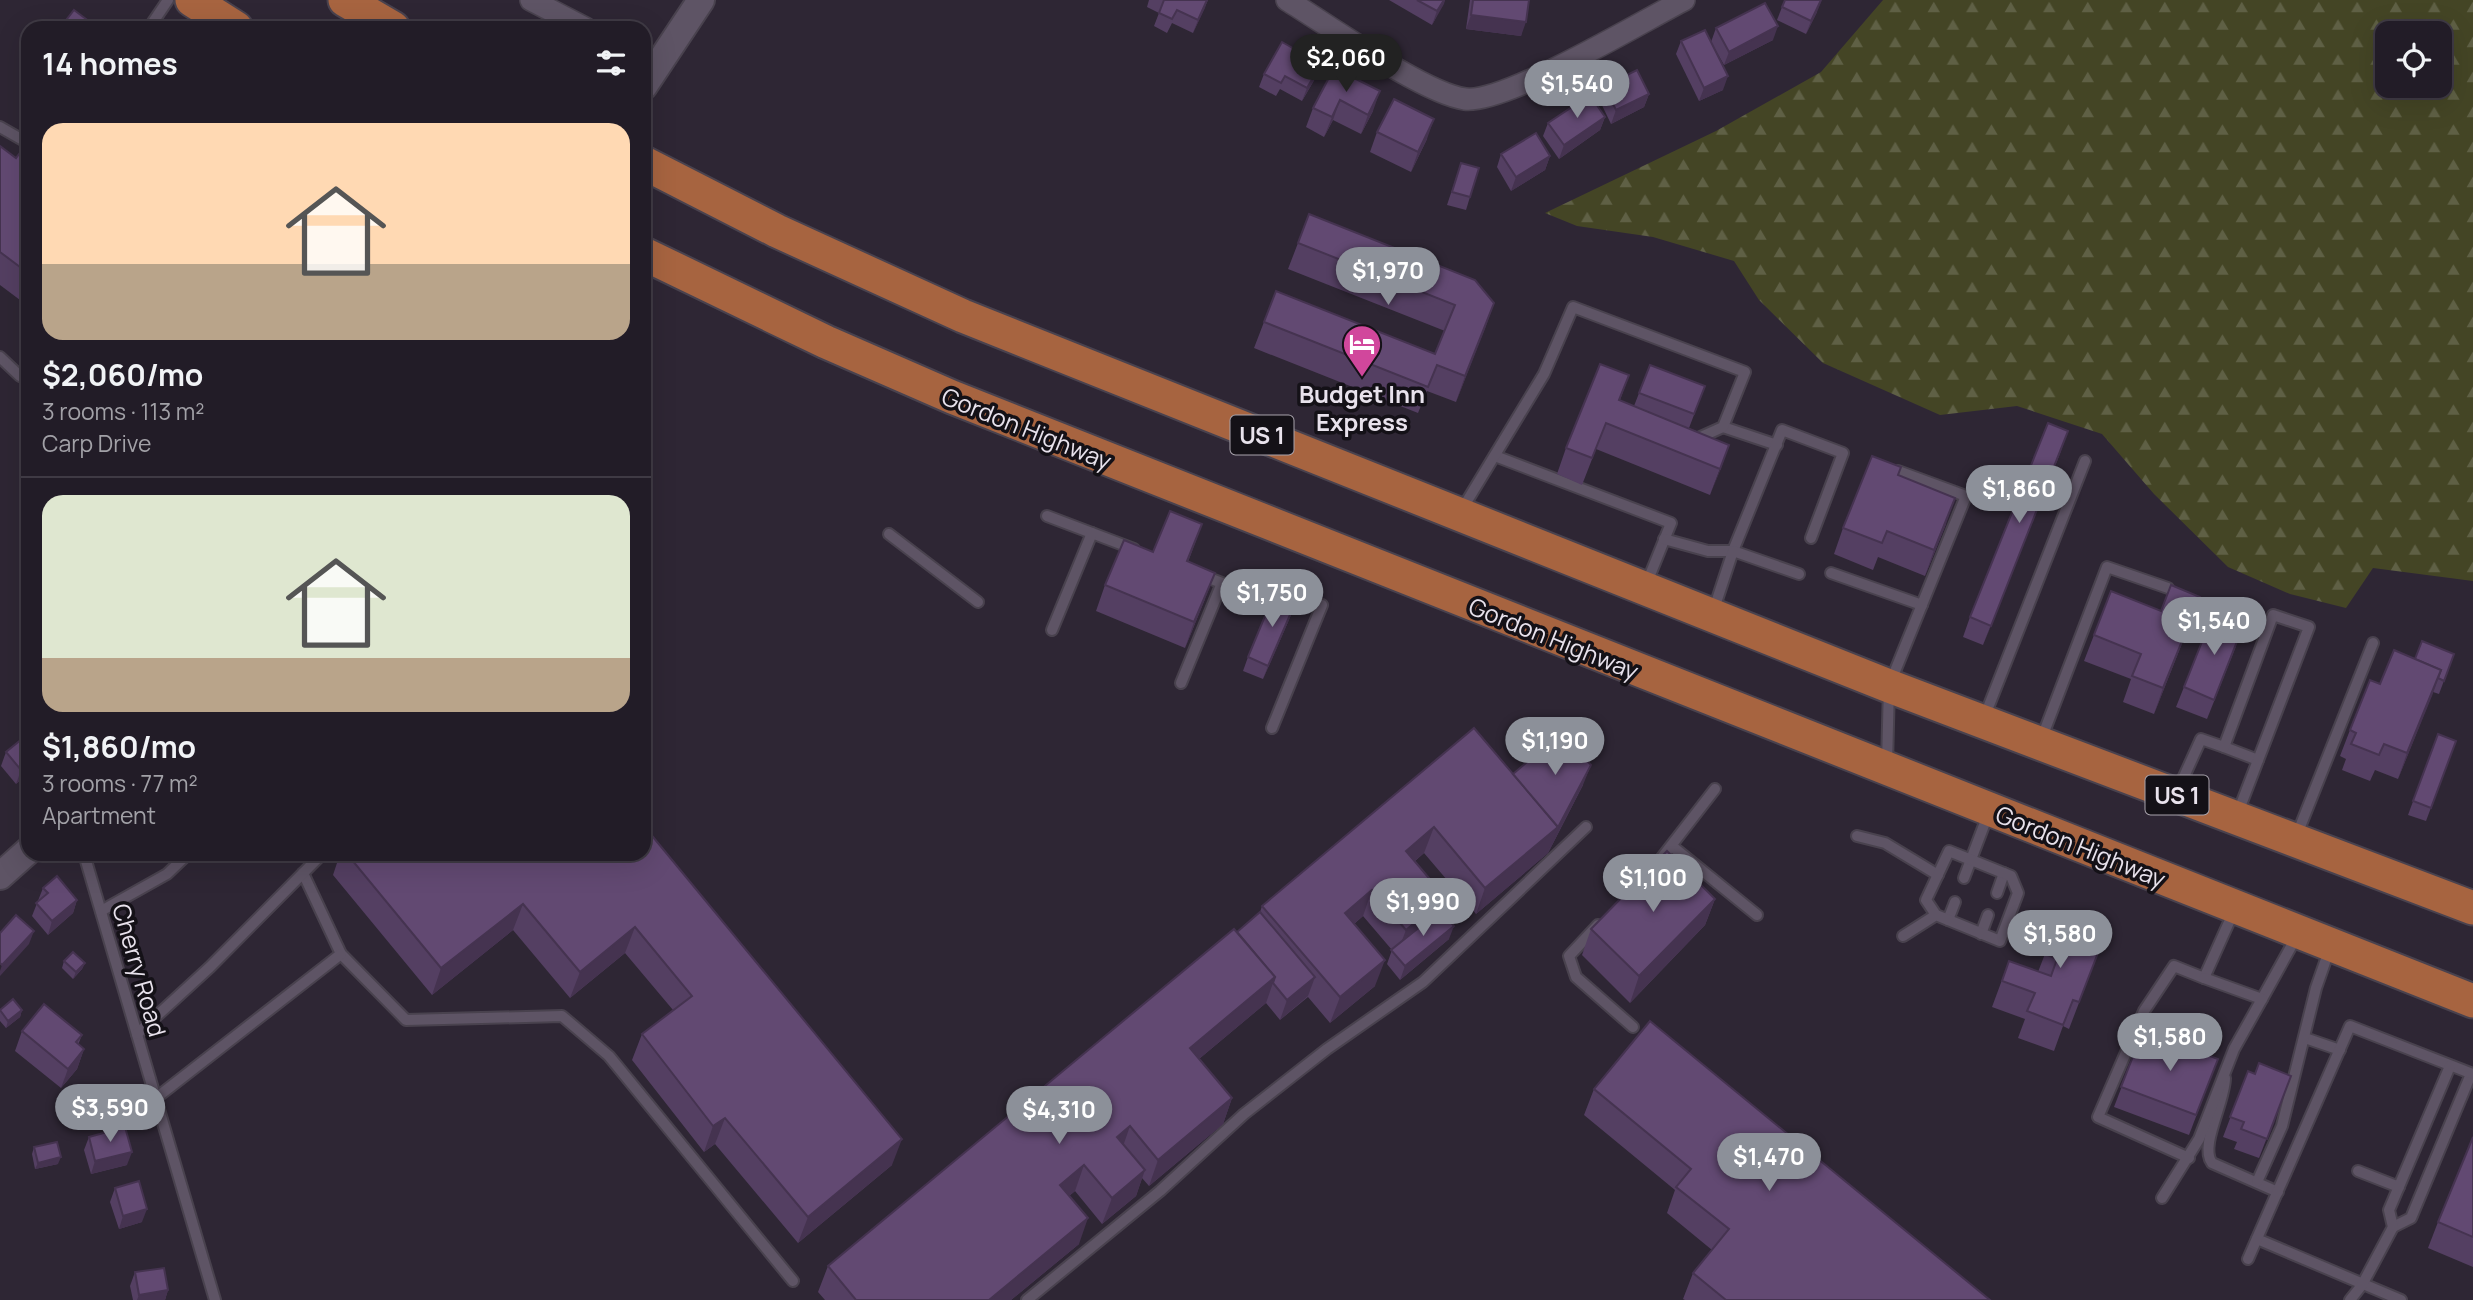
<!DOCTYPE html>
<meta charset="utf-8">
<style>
:root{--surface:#221c27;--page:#2a252f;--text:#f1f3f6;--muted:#a2a1a7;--line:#3f3a44;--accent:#8c9099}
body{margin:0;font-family:Manrope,sans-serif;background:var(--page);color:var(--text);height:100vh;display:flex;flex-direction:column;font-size:26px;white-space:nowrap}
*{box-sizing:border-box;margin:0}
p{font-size:23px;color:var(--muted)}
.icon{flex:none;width:38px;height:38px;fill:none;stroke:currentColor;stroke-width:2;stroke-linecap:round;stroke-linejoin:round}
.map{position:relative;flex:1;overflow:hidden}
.drawer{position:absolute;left:21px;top:21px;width:630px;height:840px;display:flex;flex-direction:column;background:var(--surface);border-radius:21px;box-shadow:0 7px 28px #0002,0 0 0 2px var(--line)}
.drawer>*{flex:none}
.fabs{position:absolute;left:2375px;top:21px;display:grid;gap:14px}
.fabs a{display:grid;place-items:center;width:77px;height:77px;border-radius:14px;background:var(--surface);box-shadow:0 7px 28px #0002,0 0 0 2px var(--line);font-size:35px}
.price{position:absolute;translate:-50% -60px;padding:0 16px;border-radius:24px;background:var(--accent);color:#fff;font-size:23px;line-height:46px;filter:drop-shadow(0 2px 4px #0008)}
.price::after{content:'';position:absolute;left:50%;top:42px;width:21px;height:16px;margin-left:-10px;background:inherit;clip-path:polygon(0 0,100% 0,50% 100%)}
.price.current{background:#222;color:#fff}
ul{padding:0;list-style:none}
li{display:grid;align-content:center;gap:14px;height:371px;padding:0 21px}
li+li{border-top:2px solid var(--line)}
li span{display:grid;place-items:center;height:217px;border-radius:21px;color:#555}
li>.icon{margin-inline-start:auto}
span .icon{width:126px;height:126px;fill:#fffc;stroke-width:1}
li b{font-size:30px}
h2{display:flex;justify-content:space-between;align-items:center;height:84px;padding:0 21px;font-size:30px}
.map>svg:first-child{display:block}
.forest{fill:url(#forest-firs);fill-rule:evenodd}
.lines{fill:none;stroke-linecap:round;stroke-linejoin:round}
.service-casing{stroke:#49424e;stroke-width:14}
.minor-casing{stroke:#49424e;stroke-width:24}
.tertiary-casing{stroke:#49424e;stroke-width:30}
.trunk-casing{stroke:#49424e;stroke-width:37}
.service{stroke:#5e5465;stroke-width:10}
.minor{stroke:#5e5465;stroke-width:21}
.tertiary{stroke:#5e5465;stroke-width:26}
.trunk{stroke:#a76440;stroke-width:33}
.wall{fill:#543f62}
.shaded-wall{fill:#453350}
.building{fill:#624972;stroke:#453350;stroke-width:2}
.labels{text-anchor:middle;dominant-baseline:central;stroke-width:7;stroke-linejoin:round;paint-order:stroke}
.shield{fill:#141117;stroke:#a8a3ac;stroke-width:2}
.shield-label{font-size:23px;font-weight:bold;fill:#e8e2ec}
.poi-label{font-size:24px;font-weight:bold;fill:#e8e2ec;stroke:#141117}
.street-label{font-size:24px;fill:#e8e2ec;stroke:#141117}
</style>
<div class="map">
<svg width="2473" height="1300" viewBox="0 0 2473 1300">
<defs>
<pattern id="forest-firs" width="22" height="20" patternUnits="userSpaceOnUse" patternTransform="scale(1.75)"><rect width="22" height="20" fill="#444525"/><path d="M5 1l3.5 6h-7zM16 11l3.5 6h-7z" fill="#5f6045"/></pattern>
</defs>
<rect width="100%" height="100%" fill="#2e2634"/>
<!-- forest -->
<path class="forest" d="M1883 0H2473V581L2373 568 2346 608 2290 594 2228 567 2154 494 2102 434 2017 406 1940 415 1823 363 1759 300 1734 261 1653 237 1577 226 1545 213 1716 131 1821 72ZM2387 33H2440V86H2387Z"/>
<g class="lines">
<!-- service casing -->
<g class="service-casing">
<g id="service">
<path d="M149 28 168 0"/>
<path d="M0 127 28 143"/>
<path d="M0 357 20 376 28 379"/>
<path d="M1723 427 1777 445"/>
<path d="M1495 456 1671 523 1646 585"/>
<path d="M1461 511 1544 374 1573 307 1745 372 1723 427 1694 440"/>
<path d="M1047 516 1134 549"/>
<path d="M889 534 978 602"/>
<path d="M1664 539 1708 551H1733L1782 430 1843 453 1811 538"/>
<path d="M1831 573 1922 605"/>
<path d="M1713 612 1733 551 1799 574"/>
<path d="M1052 630 1092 533"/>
<path d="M1181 683 1222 583 1201 575"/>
<path d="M1984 718 2085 461"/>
<path d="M1272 728 1322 605"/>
<path d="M2041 740 2107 567 2168 588"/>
<path d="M2224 747 2258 760"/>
<path d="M1887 764 1889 686 1966 496 1898 471"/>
<path d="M2177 792 2201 739 2224 747 2273 615 2309 627 2237 815"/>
<path d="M1857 836 1885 843 1938 875"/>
<path d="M2296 837 2373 643"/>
<path d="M1673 847 1757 915"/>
<path d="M84 854 215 1300"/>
<path d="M1660 860 1715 789"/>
<path d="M303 873 341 954 406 1020 562 1016 609 1056 793 1281"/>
<path d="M1964 878 1989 812"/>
<path d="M1997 893 2004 873"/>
<path d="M101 911 167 874 188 854"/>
<path d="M1948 920 1955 902"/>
<path d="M1598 925 1569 956 1576 977 1633 1027"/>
<path d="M1981 934 1988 915"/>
<path d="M1903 936 1936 915 1926 900 1949 851 2011 876 2018 893 2000 941 1936 915"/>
<path d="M2262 999 2298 934"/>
<path d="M137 1034 210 967 322 854"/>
<path d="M2305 1038 2340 1050"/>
<path d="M2225 1078C2225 1102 2199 1146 2212 1163L2278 1192"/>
<path d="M156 1098 341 954"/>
<path d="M2189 1158 2098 1117 2144 1011 2174 966 2204 978 2234 911"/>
<path d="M2358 1171 2399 1187"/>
<path d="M2257 1182 2282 1126 2316 988 2330 948"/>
<path d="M2162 1198 2199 1139 2234 1049 2262 999 2204 978"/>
<path d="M2393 1227 2411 1218 2471 1074"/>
<path d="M2257 1239 2401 1300"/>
<path d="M2248 1259 2350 1026 2473 1074"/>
<path d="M1027 1300 1160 1191 1244 1114 1327 1049 1423 982 1586 827"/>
<path d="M2350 1300 2362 1285 2393 1227 2389 1210 2450 1066"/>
</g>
</g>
<!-- minor casing -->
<g class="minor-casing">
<g id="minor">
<path d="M531 0 585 28"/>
<path d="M1287 0C1328 25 1423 93 1465 99 1505 104 1641 22 1684 0"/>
</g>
</g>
<!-- tertiary casing -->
<g class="tertiary-casing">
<g id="tertiary">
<path d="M644 86 701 0"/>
<path d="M0 876 28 851"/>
</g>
</g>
<!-- trunk casing -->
<g class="trunk-casing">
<g id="trunk">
<path d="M192 0 236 28"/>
<path d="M345 0 393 28"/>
<path d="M644 163 777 231 963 316 1889 686 2473 908"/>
<path d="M644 254 826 342 952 397 2473 1001"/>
</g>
</g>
<!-- service -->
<use href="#service" class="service"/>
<!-- minor -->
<use href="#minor" class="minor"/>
<!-- tertiary -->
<use href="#tertiary" class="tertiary"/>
<!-- trunk -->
<use href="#trunk" class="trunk"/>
</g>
<!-- wall -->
<g class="wall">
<path d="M1149 0H1208L1193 33 1172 23 1167 33 1154 26 1159 13 1147 7Z"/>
<path d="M1389 0H1445L1432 25Z"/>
<path d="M1470 0H1529L1521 36 1466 29Z"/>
<path d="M1782 7 1817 12 1806 34 1777 20Z"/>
<path d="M1716 28 1773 40 1724 65 1711 42Z"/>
<path d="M1681 41 1723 90 1699 101 1676 54Z"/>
<path d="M1321 64 1316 77 1302 101 1280 89 1276 96 1259 87 1264 74Z"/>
<path d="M1334 68 1373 111 1361 134 1333 120 1324 137 1306 127 1313 108Z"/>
<path d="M28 74V89L24 86Z"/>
<path d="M1604 86 1649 94 1644 107 1611 124 1599 99Z"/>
<path d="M1605 117 1600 130 1559 159 1543 136 1548 123Z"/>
<path d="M1377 132 1427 139 1411 172 1370 152Z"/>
<path d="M28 142V306L0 285V146L16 158Z"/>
<path d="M1501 154 1550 156 1545 170 1511 191 1497 167Z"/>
<path d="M1461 163 1470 197 1466 210 1447 205Z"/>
<path d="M1298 243 1494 303 1456 402 1427 391 1418 413 1254 348 1264 322 1435 354 1445 331 1288 269Z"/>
<path d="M1650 365 1705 386 1689 428 1729 445 1710 495 1596 449 1582 485 1557 474 1566 448 1629 375 1620 400 1634 406Z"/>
<path d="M2061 451 1983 645 1963 637 1970 617Z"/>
<path d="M1898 475 1946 524 1925 576 1878 557 1873 570 1834 554 1843 528Z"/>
<path d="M1202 524 1188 562 1205 599 1185 648 1096 611 1105 585 1153 552Z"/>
<path d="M1291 615 1263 679 1243 671 1248 657Z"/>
<path d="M2190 623 2154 714 2123 702 2131 679 2084 661 2094 635Z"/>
<path d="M2236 646 2207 719 2176 707 2184 687Z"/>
<path d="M2454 654 2439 694 2433 692 2398 779 2375 770 2370 781 2342 770 2346 759 2340 756 2350 730 2380 684 2415 659Z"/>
<path d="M2438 734 2456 741 2426 821 2408 815Z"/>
<path d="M6 752 28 774 16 784 1 766Z"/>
<path d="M1513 774 1583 785 1548 853 1476 914 1424 853 1415 861 1445 897 1441 910 1449 939 1400 980 1387 964 1392 950 1363 916 1354 924 1375 986 1330 1023 1308 997 1280 1020 1266 1003 1199 1059 1232 1098 1223 1124 1149 1186 1142 1178 1136 1196 1102 1224 1075 1191 1069 1196 1079 1244 1011 1300H825L818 1292 828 1266 1237 932 1260 912 1262 906Z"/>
<path d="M340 854H644L892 1165 798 1243 715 1144 704 1152 632 1060 642 1034 673 1010 625 953 570 998 513 930 432 995 333 875Z"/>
<path d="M43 888 77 900 73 913 48 935 32 916Z"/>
<path d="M1715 899 1705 925 1630 1003 1582 955 1591 929Z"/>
<path d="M2060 915 2106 932 2069 1029 2063 1026 2054 1051 2018 1038 2025 1019 1992 1007 2009 961 2038 972Z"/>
<path d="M64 961 85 963 82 969 73 979 62 968Z"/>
<path d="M0 1010H22L20 1017 6 1028 0 1021Z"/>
<path d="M22 1031 82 1035 78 1045 84 1049 77 1069 61 1088 15 1051Z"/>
<path d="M2143 1031 2218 1059 2189 1135 2114 1107Z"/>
<path d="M2248 1071 2255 1074 2291 1076 2259 1158 2234 1149 2237 1142 2223 1137Z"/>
<path d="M1594 1089 1990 1300H1685L1683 1299 1693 1273 1712 1250 1667 1213 1675 1190 1584 1115Z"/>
<path d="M89 1137 127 1165 91 1174 84 1150Z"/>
<path d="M2473 1137V1267L2428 1248 2438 1222Z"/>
<path d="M34 1147 58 1164 35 1169 32 1154Z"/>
<path d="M115 1188 142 1222 119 1229 110 1202Z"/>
<path d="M135 1272 168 1290 165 1300H133L130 1286Z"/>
</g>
<!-- shaded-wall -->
<g class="shaded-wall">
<path d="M1207 0 1205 8 1193 33 1198 20Z"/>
<path d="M1444 0H1445L1444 4 1432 25 1437 11Z"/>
<path d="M1822 0 1817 12 1806 34 1811 21Z"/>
<path d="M1471 15 1526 22 1521 36 1466 29Z"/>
<path d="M1778 26 1773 40 1724 65 1729 52Z"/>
<path d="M1321 64 1316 77 1302 101 1307 88Z"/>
<path d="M1728 76 1723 90 1699 101 1704 88Z"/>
<path d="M1380 91 1373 111 1361 134 1368 115Z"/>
<path d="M1649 94 1644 107 1611 124 1616 110Z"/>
<path d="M1340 100 1333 120 1324 137 1332 117Z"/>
<path d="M1605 117 1600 130 1559 159 1564 145Z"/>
<path d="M1434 119 1427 139 1411 172 1418 152Z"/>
<path d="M1550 156 1545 170 1511 191 1516 177Z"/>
<path d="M1494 303 1485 329 1456 402 1465 376Z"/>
<path d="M2068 431 2061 451 1983 645 1991 626Z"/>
<path d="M1729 445 1720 471 1710 495 1720 469Z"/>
<path d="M1955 498 1946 524 1925 576 1934 550Z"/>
<path d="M1215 573 1205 599 1185 648 1194 622Z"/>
<path d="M2200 597 2190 623 2154 714 2163 688Z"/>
<path d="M1296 601 1291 615 1263 679 1268 666Z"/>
<path d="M2441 670 2432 696 2398 779 2407 753Z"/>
<path d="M28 765V774L16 784 21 770Z"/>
<path d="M1591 765 1583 785 1548 853 1555 833Z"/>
<path d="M1434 827 1424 853 1396 877 1406 851Z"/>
<path d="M1558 827 1548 853 1476 914 1485 888Z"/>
<path d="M1372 890 1363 916 1336 939 1345 913Z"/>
<path d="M1445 897 1436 923 1396 956 1406 930Z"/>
<path d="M1715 899 1705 925 1630 1003 1639 976Z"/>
<path d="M77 900 73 913 48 935 52 921Z"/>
<path d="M523 904 513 930 432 995 441 968Z"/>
<path d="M1454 926 1449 939 1400 980 1405 966Z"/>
<path d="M635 927 625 953 570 998 580 972Z"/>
<path d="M34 931 29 944 0 976V971L2 965Z"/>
<path d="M1385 960 1375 986 1330 1023 1340 997Z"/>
<path d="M85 963 82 969 73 979 76 972Z"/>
<path d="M1275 977 1266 1003 1181 1074 1190 1048Z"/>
<path d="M1315 977 1308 996 1280 1020 1287 1000Z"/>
<path d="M22 1010 20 1017 6 1028 8 1021Z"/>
<path d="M84 1049 77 1069 61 1088 68 1069Z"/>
<path d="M1232 1098 1223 1124 1149 1186 1158 1160Z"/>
<path d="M725 1118 715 1144 704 1152 713 1126Z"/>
<path d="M1130 1126 1121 1152 1117 1137Z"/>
<path d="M902 1139 892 1165 798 1243 808 1217Z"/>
<path d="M132 1152 127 1165 91 1174 95 1161Z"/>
<path d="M61 1157 58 1164 35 1169 38 1163Z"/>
<path d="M1084 1165 1075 1191 1051 1211 1060 1185Z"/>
<path d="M1145 1170 1136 1196 1102 1224 1112 1198Z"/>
<path d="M147 1209 142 1222 119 1229 123 1216Z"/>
<path d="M1088 1218 1079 1244 1011 1300H989Z"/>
<path d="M168 1290 165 1300H137L139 1295Z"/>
</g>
<!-- building -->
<g class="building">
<path d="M1164 0H1207L1198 20 1177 10 1172 19 1159 13Z"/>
<path d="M1417 0H1444L1437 11Z"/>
<path d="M1473 0H1529L1526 22 1471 15Z"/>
<path d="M1785 0H1821L1811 21 1782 7Z"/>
<path d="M1765 3 1778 26 1729 52 1716 28Z"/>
<path d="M74 10 98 28H60Z"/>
<path d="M1705 30 1728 76 1704 88 1681 41Z"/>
<path d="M1282 42 1321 64 1307 88 1285 76 1281 83 1264 74Z"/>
<path d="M1334 68 1380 91 1368 115 1340 100 1332 117 1313 108Z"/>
<path d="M1637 70 1649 94 1616 110 1604 86Z"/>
<path d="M1590 95 1605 117 1564 145 1548 123Z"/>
<path d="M1394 99 1434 119 1418 152 1377 132Z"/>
<path d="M1536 133 1550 156 1516 177 1501 154Z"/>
<path d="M28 142V273L0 252V146L16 158Z"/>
<path d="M1461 163 1479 168 1470 197 1452 192Z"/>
<path d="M1309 214 1475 280 1494 303 1465 376 1437 365 1428 387 1264 322 1276 291 1435 354 1455 305 1298 243Z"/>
<path d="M644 321 648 323 644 333Z"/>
<path d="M1600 364 1629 375 1619 400 1729 445 1720 469 1606 423 1592 458 1566 448Z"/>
<path d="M1650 365 1705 386 1694 414 1639 393Z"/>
<path d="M2048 423 2068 431 1991 626 1970 617Z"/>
<path d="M1872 456 1901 467 1898 475 1955 498 1934 550 1887 531 1882 543 1843 528Z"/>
<path d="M1170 511 1202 524 1187 561 1215 573 1194 622 1105 585 1124 540 1153 552Z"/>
<path d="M2171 585 2200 597 2163 688 2132 676 2141 654 2094 635 2111 591 2161 611Z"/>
<path d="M1275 592 1296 601 1268 666 1248 657Z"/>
<path d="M2213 614 2243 626 2214 700 2184 687Z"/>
<path d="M2422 641 2454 654 2444 681 2438 678 2441 670 2415 659Z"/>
<path d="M2394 650 2441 670 2407 753 2384 744 2379 755 2351 744 2356 733 2350 730 2370 680 2380 684Z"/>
<path d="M1474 728 1558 827 1485 888 1434 827 1406 851 1445 897 1406 930 1372 890 1345 913 1385 960 1340 997 1262 906Z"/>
<path d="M1562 732 1591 765 1555 833 1558 827 1513 774Z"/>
<path d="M28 734V765L21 770 6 752Z"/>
<path d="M2438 734 2456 741 2431 808 2413 801Z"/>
<path d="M644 826 902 1139 808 1217 725 1118 713 1126 642 1034 692 996 635 927 580 972 523 904 441 968 347 854H644Z"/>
<path d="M1667 851 1715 899 1639 976 1591 929Z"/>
<path d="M57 876 77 900 52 921 36 903 48 893 43 888Z"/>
<path d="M1441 910 1454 926 1405 966 1391 950Z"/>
<path d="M1260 912 1315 977 1287 1000 1273 983 1275 977 1237 932Z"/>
<path d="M16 915 34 931 2 965 0 963V933Z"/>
<path d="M2060 915 2106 932 2079 1002 2073 1000 2063 1025 2027 1011 2035 993 2002 981 2009 961 2051 976 2057 959 2045 954Z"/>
<path d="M1234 929 1275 977 1190 1048 1232 1098 1158 1160 1130 1126 1117 1137 1145 1170 1112 1198 1084 1165 1060 1185 1088 1218 989 1300H856L828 1266Z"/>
<path d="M73 952 85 963 76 972 64 961Z"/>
<path d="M13 999 22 1010 8 1021 0 1010Z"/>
<path d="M44 1004 82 1035 76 1042 84 1049 68 1069 22 1031Z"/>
<path d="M1650 1021 1990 1300H1726L1693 1273 1729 1229 1676 1187 1691 1169 1594 1089Z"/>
<path d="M2143 1031 2218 1059 2196 1115 2121 1087Z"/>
<path d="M2259 1063 2291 1076 2267 1139 2241 1129 2244 1122 2230 1117 2248 1071 2255 1074Z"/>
<path d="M125 1127 132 1152 95 1161 89 1137Z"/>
<path d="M2473 1137V1237L2438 1222Z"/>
<path d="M57 1142 61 1157 38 1163 34 1147Z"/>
<path d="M139 1181 147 1209 123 1216 115 1188Z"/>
<path d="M164 1268 168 1290 139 1295 135 1272Z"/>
</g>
<!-- icons -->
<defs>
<g id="hotel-pin" transform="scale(2.0125)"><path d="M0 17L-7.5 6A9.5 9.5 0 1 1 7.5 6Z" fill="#d1479c" stroke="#141117"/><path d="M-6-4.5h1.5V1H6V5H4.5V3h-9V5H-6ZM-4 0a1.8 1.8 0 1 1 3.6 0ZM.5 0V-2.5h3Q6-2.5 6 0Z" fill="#fff"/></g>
</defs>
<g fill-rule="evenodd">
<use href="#hotel-pin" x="1362" y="344"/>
</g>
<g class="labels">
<!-- shield labels -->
<g class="shield">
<rect x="1230.5" y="415.5" width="63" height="39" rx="5"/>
<rect x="2145.5" y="775.5" width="63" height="39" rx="5"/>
</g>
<g class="shield-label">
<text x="1262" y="435">US 1</text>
<text x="2177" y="795">US 1</text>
</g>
<!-- poi labels -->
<g class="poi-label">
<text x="1362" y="393">Budget Inn<tspan x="1362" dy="28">Express</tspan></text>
</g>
<!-- street labels -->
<g class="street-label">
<text transform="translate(1027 428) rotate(22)">Gordon Highway</text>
<text transform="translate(1554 638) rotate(22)">Gordon Highway</text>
<text transform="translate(2081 846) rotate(22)">Gordon Highway</text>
<text transform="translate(140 970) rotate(74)">Cherry Road</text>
</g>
</g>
</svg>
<div class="fabs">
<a><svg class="icon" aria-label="locate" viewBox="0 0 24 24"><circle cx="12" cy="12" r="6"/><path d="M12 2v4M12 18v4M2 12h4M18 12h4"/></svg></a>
</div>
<b class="price current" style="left:1346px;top:94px">$2,060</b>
<b class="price" style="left:1577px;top:120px">$1,540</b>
<b class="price" style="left:1388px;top:307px">$1,970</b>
<b class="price" style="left:2019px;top:525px">$1,860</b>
<b class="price" style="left:1272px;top:629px">$1,750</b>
<b class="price" style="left:2214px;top:657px">$1,540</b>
<b class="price" style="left:1555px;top:777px">$1,190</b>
<b class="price" style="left:1653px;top:914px">$1,100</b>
<b class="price" style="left:1423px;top:938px">$1,990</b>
<b class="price" style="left:2060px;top:970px">$1,580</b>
<b class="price" style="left:2170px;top:1073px">$1,580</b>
<b class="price" style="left:110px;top:1144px">$3,590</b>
<b class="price" style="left:1059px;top:1146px">$4,310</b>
<b class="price" style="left:1769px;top:1193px">$1,470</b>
<section class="drawer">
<h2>14 homes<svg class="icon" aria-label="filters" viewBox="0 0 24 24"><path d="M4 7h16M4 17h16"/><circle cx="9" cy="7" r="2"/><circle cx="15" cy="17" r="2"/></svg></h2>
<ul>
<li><span style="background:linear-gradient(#ffd9b3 65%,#b9a48a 0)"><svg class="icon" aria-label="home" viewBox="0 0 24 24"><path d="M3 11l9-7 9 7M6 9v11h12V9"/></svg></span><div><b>$2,060/mo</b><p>3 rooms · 113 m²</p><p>Carp Drive</p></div></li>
<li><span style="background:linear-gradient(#dfe7d0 75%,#b9a48a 0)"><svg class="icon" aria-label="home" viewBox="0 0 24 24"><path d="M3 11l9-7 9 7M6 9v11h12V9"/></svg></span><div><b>$1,860/mo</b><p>3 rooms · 77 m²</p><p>Apartment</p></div></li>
</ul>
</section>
</div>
